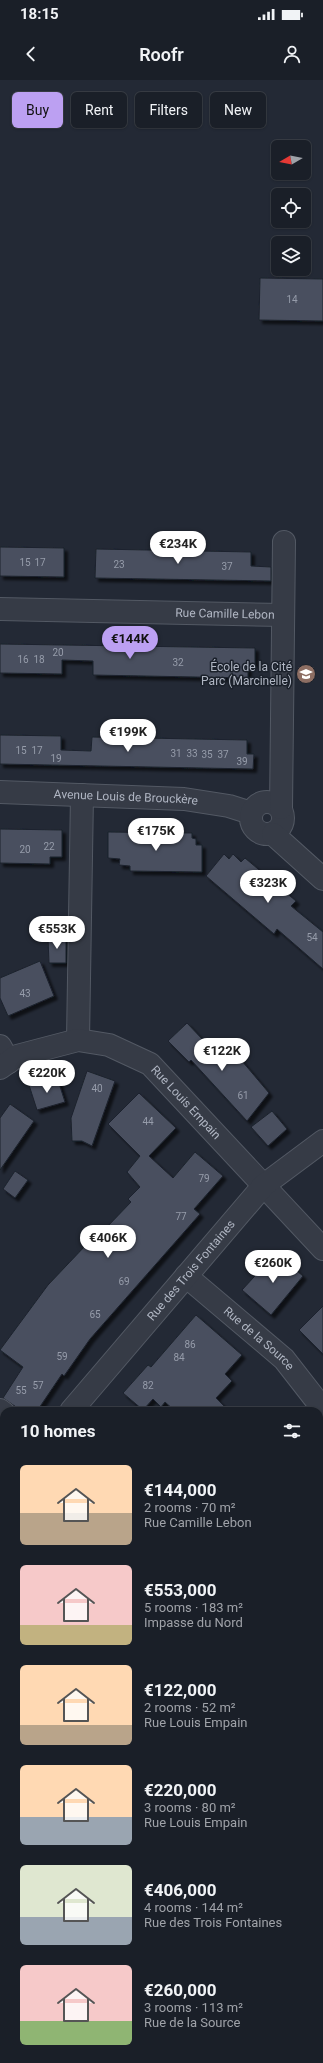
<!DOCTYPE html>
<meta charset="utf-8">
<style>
:root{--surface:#1a1f28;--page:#232730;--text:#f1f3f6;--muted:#9fa2a8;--line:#383d45;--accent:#bca0f2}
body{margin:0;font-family:Roboto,sans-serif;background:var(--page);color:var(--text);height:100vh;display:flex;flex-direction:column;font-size:15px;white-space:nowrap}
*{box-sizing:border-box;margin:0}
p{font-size:13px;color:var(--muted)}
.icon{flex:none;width:22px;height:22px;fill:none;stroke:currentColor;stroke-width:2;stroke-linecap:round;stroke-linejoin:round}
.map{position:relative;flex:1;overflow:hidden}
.sheet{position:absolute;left:0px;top:1327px;width:323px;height:656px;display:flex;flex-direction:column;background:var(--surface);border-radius:12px 12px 0 0;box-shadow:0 1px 3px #0004,0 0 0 1px var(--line)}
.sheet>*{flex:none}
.banner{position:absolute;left:12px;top:12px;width:299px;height:36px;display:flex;gap:8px}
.needle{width:26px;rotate:260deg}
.fabs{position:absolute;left:271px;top:60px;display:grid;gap:8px}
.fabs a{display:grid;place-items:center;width:40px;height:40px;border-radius:6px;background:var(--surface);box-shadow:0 1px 3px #0004,0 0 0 1px var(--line);font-size:20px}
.price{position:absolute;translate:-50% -34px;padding:0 9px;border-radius:14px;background:#fff;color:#222;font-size:13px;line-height:26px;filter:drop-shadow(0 1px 2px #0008)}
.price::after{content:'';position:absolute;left:50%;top:24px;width:12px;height:9px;margin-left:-6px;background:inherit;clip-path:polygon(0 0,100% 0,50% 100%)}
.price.active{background:var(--accent);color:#111}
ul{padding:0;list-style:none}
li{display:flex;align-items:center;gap:12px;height:100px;padding:0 20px}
li span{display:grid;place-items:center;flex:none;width:112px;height:80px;border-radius:6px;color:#555}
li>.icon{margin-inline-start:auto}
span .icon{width:48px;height:48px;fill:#fffc;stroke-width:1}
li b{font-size:17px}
h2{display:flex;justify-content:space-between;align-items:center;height:48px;padding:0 20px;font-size:17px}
.pill{padding:0 14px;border-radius:6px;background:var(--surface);box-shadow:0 1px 3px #0004,0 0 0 1px var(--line);font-size:14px;line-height:36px}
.pill.active{background:var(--accent);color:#111}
.status{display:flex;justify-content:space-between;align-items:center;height:28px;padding:0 20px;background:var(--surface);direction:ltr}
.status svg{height:11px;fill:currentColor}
header{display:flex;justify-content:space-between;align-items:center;height:52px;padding:0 20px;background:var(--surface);font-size:18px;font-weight:600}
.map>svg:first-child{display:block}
.building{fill:#49505f;stroke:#1d232d;filter:url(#shadow)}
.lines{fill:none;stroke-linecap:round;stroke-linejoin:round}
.minor-casing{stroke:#535964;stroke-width:24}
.minor{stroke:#363b46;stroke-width:22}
.labels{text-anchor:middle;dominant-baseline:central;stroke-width:3;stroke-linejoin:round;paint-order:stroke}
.number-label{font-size:10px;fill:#969caa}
.street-label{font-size:12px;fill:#b0b6c3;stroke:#1b212b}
.poi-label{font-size:12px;fill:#b0b6c3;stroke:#1b212b;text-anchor:end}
</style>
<div class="status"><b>18:15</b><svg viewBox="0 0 49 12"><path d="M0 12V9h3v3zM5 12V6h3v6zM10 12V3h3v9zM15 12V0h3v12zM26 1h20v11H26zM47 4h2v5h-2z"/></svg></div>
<header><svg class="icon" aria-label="back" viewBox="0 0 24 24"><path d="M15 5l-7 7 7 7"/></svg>Roofr<svg class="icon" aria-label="person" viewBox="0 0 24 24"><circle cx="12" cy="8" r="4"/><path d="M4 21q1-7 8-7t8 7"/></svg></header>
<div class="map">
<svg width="323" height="1983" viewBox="0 0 323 1983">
<defs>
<filter id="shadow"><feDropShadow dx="3.5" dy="3.5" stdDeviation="1" flood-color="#0009"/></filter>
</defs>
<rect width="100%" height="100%" fill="#232935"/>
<!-- building -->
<g class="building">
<path d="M260 198 323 199V241L259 240Z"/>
<path d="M0 467 64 468V497L0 496Z"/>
<path d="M96 469 251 472V486L271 487V501L95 498Z"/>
<path d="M0 564 255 568V584H248V598L93 595V581L62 580V594L0 593Z"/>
<path d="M0 655 61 656V670L91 671 92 657 247 660V674H254L253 689 0 684Z"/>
<path d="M0 749 62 750V777H50V784L0 783Z"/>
<path d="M108 752 192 753V758L196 759V765H202V792L130 791V786L119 785 120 779 108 778Z"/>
<path d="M224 774 229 779 233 774 241 782 245 778 296 821 291 826 323 852V889L277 849 274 854 206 796Z"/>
<path d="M48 858H66V883H49Z"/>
<path d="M40 881 54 916 8 936 0 918V898Z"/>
<path d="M187 943 220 978 231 968 269 1013 247 1041 191 980 189 982 168 961Z"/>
<path d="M87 991 115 1001 92 1066 82 1061H72L71 1038Z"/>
<path d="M57 997 65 1022 37 1030 29 1005Z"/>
<path d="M139 1013 176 1048 149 1076 173 1098 195 1072 223 1096 194 1129 200 1134 90 1259 64 1296 62 1294 37 1331H22L3 1318 23 1287 0 1270 48 1205 105 1145 107 1147 131 1122 128 1119 140 1107 127 1092 140 1076 108 1044Z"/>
<path d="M10 1024 34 1041 0 1090V1038Z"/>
<path d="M272 1031 287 1049 268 1066 251 1047Z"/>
<path d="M15 1091 28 1100 15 1118 3 1109Z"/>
<path d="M276 1173 303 1196 271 1235 242 1210Z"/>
<path d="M323 1226V1274L299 1250Z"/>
<path d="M196 1235 242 1275 225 1294 232 1301 216 1318 229 1331H175L165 1322 161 1327 153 1319 143 1330 123 1313 148 1285 151 1287Z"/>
</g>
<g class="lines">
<!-- minor casing -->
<g class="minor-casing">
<g id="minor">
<path id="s1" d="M0 529 283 535"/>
<path id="s2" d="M0 712 184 719 229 726 251 733"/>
<circle cx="267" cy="738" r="16"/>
<path d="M281 728 284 462"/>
<path d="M273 754 323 799"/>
<path d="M78 960 82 715"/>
<path d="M0 966 9 982"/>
<path id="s3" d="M0 988 17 976 78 960 109 965 150 984 323 1169"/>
<path id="s4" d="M186 1196 284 1279 323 1329"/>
<path d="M0 1330 4 1333"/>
<path id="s5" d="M71 1331 264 1105 323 1061"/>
<path d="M0 1426 4 1421"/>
<path d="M319 1759 323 1752"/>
<path d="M319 1893 323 1895"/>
</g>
</g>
<!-- minor -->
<use href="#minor" class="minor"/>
</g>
<!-- icons -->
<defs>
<g id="school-disc" transform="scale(1)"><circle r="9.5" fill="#8d6e63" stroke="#1b212b"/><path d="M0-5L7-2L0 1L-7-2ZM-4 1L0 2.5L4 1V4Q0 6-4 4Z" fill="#fff"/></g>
</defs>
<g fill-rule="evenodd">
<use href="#school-disc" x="306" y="594"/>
</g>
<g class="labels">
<!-- number labels -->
<g class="number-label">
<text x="292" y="219">14</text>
<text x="25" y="482">15</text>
<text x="40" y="482">17</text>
<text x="119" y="484">23</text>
<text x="227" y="486">37</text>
<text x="58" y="572">20</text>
<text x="23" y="579">16</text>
<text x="39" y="579">18</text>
<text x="178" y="582">32</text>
<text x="21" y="670">15</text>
<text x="37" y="670">17</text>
<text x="176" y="673">31</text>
<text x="192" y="673">33</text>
<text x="207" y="674">35</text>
<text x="223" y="674">37</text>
<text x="56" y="678">19</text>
<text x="242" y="681">39</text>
<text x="49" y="766">22</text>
<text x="25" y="769">20</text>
<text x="312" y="857">54</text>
<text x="25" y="913">43</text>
<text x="97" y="1008">40</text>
<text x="243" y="1015">61</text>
<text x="148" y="1041">44</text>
<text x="204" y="1098">79</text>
<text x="181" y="1136">77</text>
<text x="124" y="1201">69</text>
<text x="95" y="1234">65</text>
<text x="190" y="1264">86</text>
<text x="62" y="1276">59</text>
<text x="179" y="1277">84</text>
<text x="38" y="1305">57</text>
<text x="148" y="1305">82</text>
<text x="21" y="1310">55</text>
</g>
<!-- street labels -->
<g class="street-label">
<text stroke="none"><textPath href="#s1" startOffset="225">Rue Camille Lebon</textPath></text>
<text stroke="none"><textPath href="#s2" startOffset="126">Avenue Louis de Brouckère</textPath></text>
<text stroke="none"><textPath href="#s3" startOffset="213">Rue Louis Empain</textPath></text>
<text stroke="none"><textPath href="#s5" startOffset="185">Rue des Trois Fontaines</textPath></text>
<text stroke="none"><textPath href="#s4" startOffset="96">Rue de la Source</textPath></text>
</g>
<!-- poi labels -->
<g class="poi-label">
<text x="292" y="587">École de la Cité<tspan x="292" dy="14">Parc (Marcinelle)</tspan></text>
</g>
</g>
</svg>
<div class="fabs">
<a><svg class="needle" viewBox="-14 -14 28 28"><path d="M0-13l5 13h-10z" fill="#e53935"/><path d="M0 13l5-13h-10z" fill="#9fa2a8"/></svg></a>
<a><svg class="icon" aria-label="locate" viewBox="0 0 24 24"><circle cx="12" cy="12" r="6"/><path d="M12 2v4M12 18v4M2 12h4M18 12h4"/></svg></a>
<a><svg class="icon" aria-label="layers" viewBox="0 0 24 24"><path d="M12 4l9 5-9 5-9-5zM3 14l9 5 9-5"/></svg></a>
</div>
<b class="price" style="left:178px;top:485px">€234K</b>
<b class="price active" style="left:130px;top:580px">€144K</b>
<b class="price" style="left:128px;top:673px">€199K</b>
<b class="price" style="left:156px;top:772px">€175K</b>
<b class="price" style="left:268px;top:824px">€323K</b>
<b class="price" style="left:57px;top:870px">€553K</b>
<b class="price" style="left:222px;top:992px">€122K</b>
<b class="price" style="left:47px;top:1014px">€220K</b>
<b class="price" style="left:108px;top:1179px">€406K</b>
<b class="price" style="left:273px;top:1204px">€260K</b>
<div class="banner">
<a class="pill active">Buy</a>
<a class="pill">Rent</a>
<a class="pill">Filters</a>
<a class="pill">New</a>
</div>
<section class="sheet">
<h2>10 homes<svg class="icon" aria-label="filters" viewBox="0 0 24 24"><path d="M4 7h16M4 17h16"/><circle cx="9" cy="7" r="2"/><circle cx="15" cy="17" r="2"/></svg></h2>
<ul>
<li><span style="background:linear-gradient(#ffd9b3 60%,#b9a48a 0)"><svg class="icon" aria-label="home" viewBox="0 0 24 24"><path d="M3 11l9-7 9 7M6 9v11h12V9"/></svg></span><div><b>€144,000</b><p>2 rooms · 70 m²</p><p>Rue Camille Lebon</p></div></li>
<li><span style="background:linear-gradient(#f6c9c9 75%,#c2b280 0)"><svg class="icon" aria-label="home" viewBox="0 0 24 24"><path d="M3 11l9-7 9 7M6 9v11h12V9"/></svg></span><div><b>€553,000</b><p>5 rooms · 183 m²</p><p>Impasse du Nord</p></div></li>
<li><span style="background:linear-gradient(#ffd9b3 75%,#b9a48a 0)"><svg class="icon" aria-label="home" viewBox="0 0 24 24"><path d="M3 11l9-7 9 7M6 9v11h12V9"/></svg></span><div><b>€122,000</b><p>2 rooms · 52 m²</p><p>Rue Louis Empain</p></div></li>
<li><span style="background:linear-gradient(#ffd9b3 65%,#9aa5b1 0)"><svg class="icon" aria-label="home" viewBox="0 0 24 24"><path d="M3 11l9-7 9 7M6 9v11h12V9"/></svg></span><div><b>€220,000</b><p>3 rooms · 80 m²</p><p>Rue Louis Empain</p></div></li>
<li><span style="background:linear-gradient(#dfe7d0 65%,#9aa5b1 0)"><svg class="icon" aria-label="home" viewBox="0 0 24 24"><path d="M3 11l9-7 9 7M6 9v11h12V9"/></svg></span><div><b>€406,000</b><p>4 rooms · 144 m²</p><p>Rue des Trois Fontaines</p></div></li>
<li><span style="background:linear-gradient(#f6c9c9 70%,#8fb573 0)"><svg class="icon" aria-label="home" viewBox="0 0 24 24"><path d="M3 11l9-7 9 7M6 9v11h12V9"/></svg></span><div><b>€260,000</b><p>3 rooms · 113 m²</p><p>Rue de la Source</p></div></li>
</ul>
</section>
</div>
